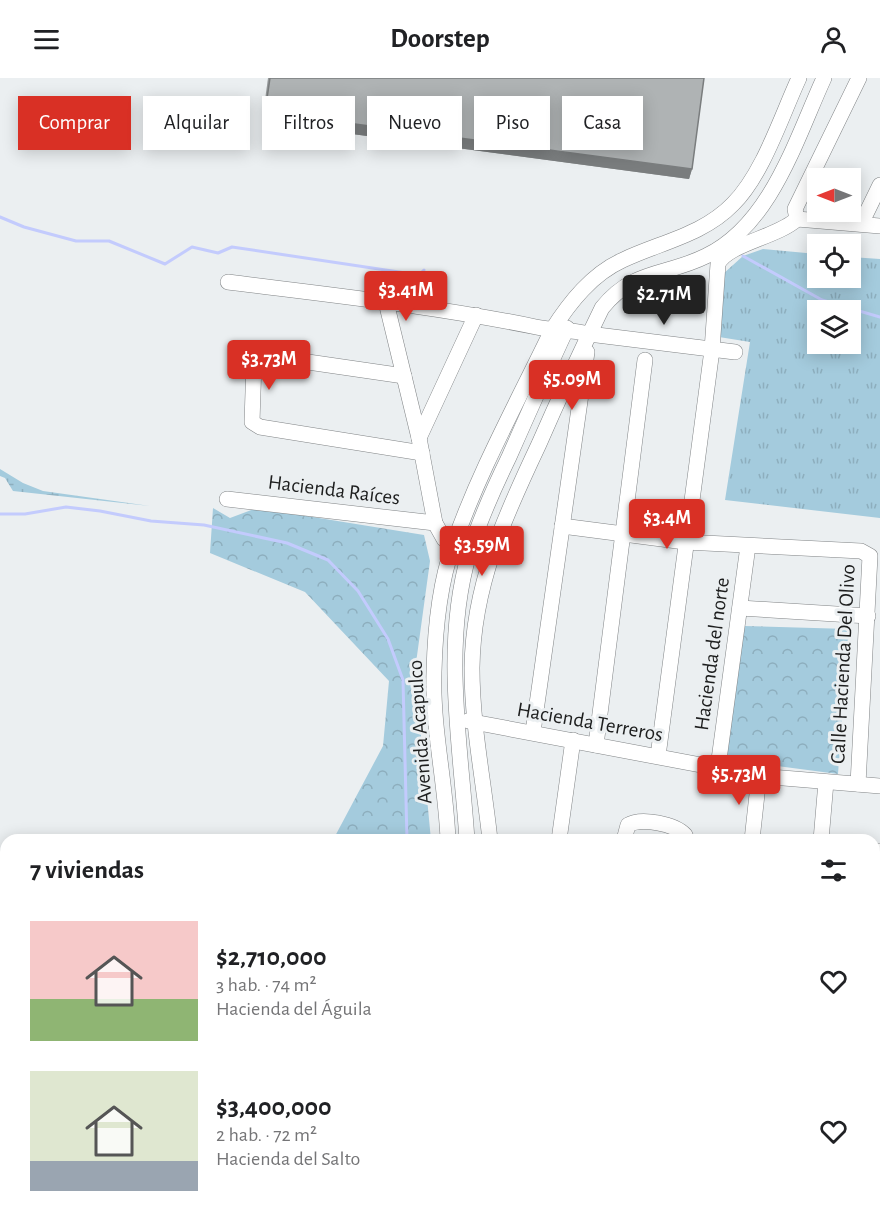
<!DOCTYPE html>
<html lang="es">
<meta charset="utf-8">
<style>
:root{--surface:#fff;--page:#f6f6f6;--text:#202124;--muted:#757577;--accent:#d93025}
body{margin:0;font-family:"Alegreya Sans",sans-serif;background:var(--page);color:var(--text);height:100vh;display:flex;flex-direction:column;font-size:22px;white-space:nowrap}
*{box-sizing:border-box;margin:0}
p{font-size:20px;color:var(--muted)}
.icon{flex:none;width:33px;height:33px;fill:none;stroke:currentColor;stroke-width:2;stroke-linecap:round;stroke-linejoin:round}
.map{position:relative;flex:1;overflow:hidden}
.panel{position:absolute;left:0px;top:756px;width:880px;height:384px;display:flex;flex-direction:column;background:var(--surface);border-radius:18px 18px 0 0;box-shadow:0 3px 15px #0003}
.panel>*{flex:none}
.hud{position:absolute;left:18px;top:18px;width:844px;height:54px;display:flex;gap:12px}
.needle{width:39px;rotate:270deg}
.controls{position:absolute;left:807px;top:90px;display:grid;gap:12px}
.controls a{display:grid;place-items:center;width:54px;height:54px;border-radius:0px;background:var(--surface);box-shadow:0 3px 15px #0003;font-size:30px}
.price{position:absolute;translate:-50% -51px;padding:0 14px;border-radius:6px;background:var(--accent);color:#fff;font-size:20px;line-height:39px;filter:drop-shadow(0 2px 3px #0008)}
.price::after{content:'';position:absolute;left:50%;top:36px;width:18px;height:14px;margin-left:-9px;background:inherit;clip-path:polygon(0 0,100% 0,50% 100%)}
.price.on{background:#222;color:#fff}
ul{padding:0;list-style:none}
li{display:flex;align-items:center;gap:18px;height:150px;padding:0 30px}
li span{display:grid;place-items:center;flex:none;width:168px;height:120px;border-radius:0px;color:#555}
li>.icon{margin-inline-start:auto}
span .icon{width:72px;height:72px;fill:#fffc;stroke-width:1}
li b{font-size:26px}
h2{display:flex;justify-content:space-between;align-items:center;height:72px;padding:0 30px;font-size:26px}
.pill{padding:0 21px;border-radius:0px;background:var(--surface);box-shadow:0 3px 15px #0003;font-size:21px;line-height:54px}
.pill.on{background:var(--accent);color:#fff}
header{display:flex;justify-content:space-between;align-items:center;height:78px;padding:0 30px;background:var(--surface);font-size:27px;font-weight:600}
.map>svg:first-child{display:block}
.grass{fill:url(#grass-tufts);fill-rule:evenodd}
.wetland{fill:url(#wetland-marsh)}
.park{fill:url(#park-crowns)}
.lines{fill:none;stroke-linecap:round;stroke-linejoin:round}
.stream{stroke:#c3cbfd;stroke-width:3}
.minor-casing{stroke:#818486;stroke-width:16}
.minor{stroke:#fff;stroke-width:15}
.wall{fill:#969a9b}
.shaded-wall{fill:#7a7d7e}
.building{fill:#afb3b4;stroke:#7a7d7e;stroke-width:1.5}
.labels{text-anchor:middle;dominant-baseline:central;stroke-width:6;stroke-linejoin:round;paint-order:stroke}
.street-label{font-size:21px;fill:#1d1e1e;stroke:#ebeff1}
</style>
<header><svg class="icon" aria-label="menu" viewBox="0 0 24 24"><path d="M4 6h16M4 12h16M4 18h16"/></svg>Doorstep<svg class="icon" aria-label="person" viewBox="0 0 24 24"><circle cx="12" cy="8" r="4"/><path d="M4 21q1-7 8-7t8 7"/></svg></header>
<div class="map">
<svg width="880" height="1140" viewBox="0 0 880 1140">
<defs>
<pattern id="grass-tufts" width="24" height="20" patternUnits="userSpaceOnUse" patternTransform="scale(1.5)"><rect width="24" height="20" fill="#a4cbdd"/><path d="M3 7l-1-3M5 7V3M7 7l1-3M15 17l-1-3M17 17v-4M19 17l1-3" fill="none" stroke="#8daebd"/></pattern>
<pattern id="wetland-marsh" width="20" height="14" patternUnits="userSpaceOnUse" patternTransform="scale(1.5)"><rect width="20" height="14" fill="#a4cbdd"/><path d="M1 5h8M5 5V1M11 12h8M15 12V8" fill="none" stroke="#8daebd"/></pattern>
<pattern id="park-crowns" width="20" height="18" patternUnits="userSpaceOnUse" patternTransform="scale(1.5)"><rect width="20" height="18" fill="#a4cbdd"/><path d="M2 6a3 3 0 1 1 6 0M12 15a3 3 0 1 1 6 0" fill="none" stroke="#8daebd"/></pattern>
</defs>
<rect width="100%" height="100%" fill="#ebeff1"/>
<!-- grass -->
<path class="grass" d="M763 171 817 176 818 200H850L851 179 880 181V440L725 422 750 264 719 259 723 196 743 178ZM818 232H850V266H818Z"/>
<!-- wetland -->
<path class="wetland" d="M0 391 23 405 43 413 150 428 13 413 5 400 0 398Z"/>
<!-- park -->
<g class="park">
<path d="M213 430 230 440 257 430 424 457 430 483 416 585 417 615 431 762H333L383 668 389 603 305 514 210 475Z"/>
<path d="M744 548 849 551 838 696 723 681Z"/>
<rect x="874" y="781" width="6" height="185"/>
<path d="M454 1134H565L564 1140H453Z"/>
<path d="M636 1134H682L681 1140H635Z"/>
</g>
<g class="lines">
<!-- stream -->
<g class="stream">
<path d="M0 139 24 149 76 163H109L165 186 192 169 218 175 232 169 419 197 424 192"/>
<path d="M743 178 822 222 880 239"/>
<path d="M0 436H25L66 429 100 433 151 443 204 447 287 465 328 482 358 513 388 561 403 602 407 762"/>
<path d="M662 1140 663 1134"/>
</g>
<!-- minor casing -->
<g class="minor-casing">
<g id="minor">
<path d="M797 141 795 131 859 0"/>
<path d="M797 141 880 148"/>
<path d="M861 146 880 107"/>
<path d="M228 204C331 217 434 228 536 249 555 253 569 251 589 256L735 274"/>
<path d="M386 224 419 360 435 445 444 461 459 473"/>
<path d="M404 298 260 277 254 284 252 344 260 349 422 375"/>
<path d="M419 360 476 237"/>
<path d="M227 421 435 445"/>
<path d="M562 448 685 464 861 473 870 478 858 706"/>
<path d="M740 530 868 538"/>
<path d="M468 643 759 698 880 708"/>
<path d="M533 654 587 274"/>
<path d="M596 667 645 282"/>
<path d="M658 678 712 272 718 186C727 166 778 159 797 141"/>
<path d="M718 689 748 468"/>
<path d="M448 762C446 706 432 650 434 594 435 552 439 507 453 468 479 393 518 323 552 252 570 224 592 196 623 182 661 164 703 157 733 126 763 96 781 39 799 0"/>
<path d="M467 762C461 669 442 568 469 476 479 443 494 410 509 379 528 336 547 293 567 250"/>
<path d="M490 762C484 705 472 648 472 590 473 507 504 440 539 366 559 320 580 275 602 230 633 191 666 198 706 178 771 147 796 61 824 0"/>
<path d="M559 762 573 662"/>
<path d="M624 762 628 747C641 739 675 746 685 757L687 762"/>
<path d="M752 762 759 698"/>
<path d="M821 762 826 704"/>
<path d="M874 773H880"/>
<path d="M874 973H880"/>
<path d="M874 989H880"/>
<path d="M279 1134 312 1140"/>
<path d="M13 1140 14 1134"/>
<path d="M80 1140 83 1134"/>
<path d="M214 1140 215 1134"/>
<path d="M339 1140 340 1134"/>
<path d="M407 1140 408 1134"/>
<path d="M427 1140 429 1134"/>
<path d="M447 1140 448 1134"/>
<path d="M695 1140 696 1134"/>
<path d="M759 1140 761 1134"/>
<path d="M826 1140 828 1134"/>
</g>
</g>
<!-- minor -->
<use href="#minor" class="minor"/>
</g>
<!-- wall -->
<path class="wall" d="M268 0H704L692 91 689 101 262 44Z"/>
<!-- shaded-wall -->
<path class="shaded-wall" d="M265 34 692 91 689 101 262 44Z"/>
<!-- building -->
<path class="building" d="M270 0H704L692 91 265 34Z"/>
<g class="labels">
<!-- street labels -->
<g class="street-label">
<text transform="translate(334 412) rotate(7)">Hacienda Raíces</text>
<text transform="translate(712 576) rotate(-82)">Hacienda del norte</text>
<text transform="translate(843 586) rotate(-87)">Calle Hacienda Del Olivo</text>
<text transform="translate(590 644) rotate(10)">Hacienda Terreros</text>
<text transform="translate(420 654) rotate(-94)">Avenida Acapulco</text>
</g>
</g>
</svg>
<div class="controls">
<a><svg class="needle" viewBox="-14 -14 28 28"><path d="M0-13l5 13h-10z" fill="#e53935"/><path d="M0 13l5-13h-10z" fill="#757577"/></svg></a>
<a><svg class="icon" aria-label="locate" viewBox="0 0 24 24"><circle cx="12" cy="12" r="6"/><path d="M12 2v4M12 18v4M2 12h4M18 12h4"/></svg></a>
<a><svg class="icon" aria-label="layers" viewBox="0 0 24 24"><path d="M12 4l9 5-9 5-9-5zM3 14l9 5 9-5"/></svg></a>
</div>
<b class="price" style="left:406px;top:244px">$3.41M</b>
<b class="price on" style="left:664px;top:248px">$2.71M</b>
<b class="price" style="left:269px;top:313px">$3.73M</b>
<b class="price" style="left:572px;top:333px">$5.09M</b>
<b class="price" style="left:667px;top:472px">$3.4M</b>
<b class="price" style="left:482px;top:499px">$3.59M</b>
<b class="price" style="left:739px;top:728px">$5.73M</b>
<div class="hud">
<a class="pill on">Comprar</a>
<a class="pill">Alquilar</a>
<a class="pill">Filtros</a>
<a class="pill">Nuevo</a>
<a class="pill">Piso</a>
<a class="pill">Casa</a>
</div>
<section class="panel">
<h2>7 viviendas<svg class="icon" aria-label="filters" viewBox="0 0 24 24"><path d="M4 7h16M4 17h16"/><circle cx="9" cy="7" r="2"/><circle cx="15" cy="17" r="2"/></svg></h2>
<ul>
<li><span style="background:linear-gradient(#f6c9c9 65%,#8fb573 0)"><svg class="icon" aria-label="home" viewBox="0 0 24 24"><path d="M3 11l9-7 9 7M6 9v11h12V9"/></svg></span><div><b>$2,710,000</b><p>3 hab. · 74 m²</p><p>Hacienda del Águila</p></div><svg class="icon" aria-label="heart" viewBox="0 0 24 24"><path d="M12 20l-8-8c-3-5 5-10 8-4 3-6 11-1 8 4z"/></svg></li>
<li><span style="background:linear-gradient(#dfe7d0 75%,#9aa5b1 0)"><svg class="icon" aria-label="home" viewBox="0 0 24 24"><path d="M3 11l9-7 9 7M6 9v11h12V9"/></svg></span><div><b>$3,400,000</b><p>2 hab. · 72 m²</p><p>Hacienda del Salto</p></div><svg class="icon" aria-label="heart" viewBox="0 0 24 24"><path d="M12 20l-8-8c-3-5 5-10 8-4 3-6 11-1 8 4z"/></svg></li>
</ul>
</section>
</div>
